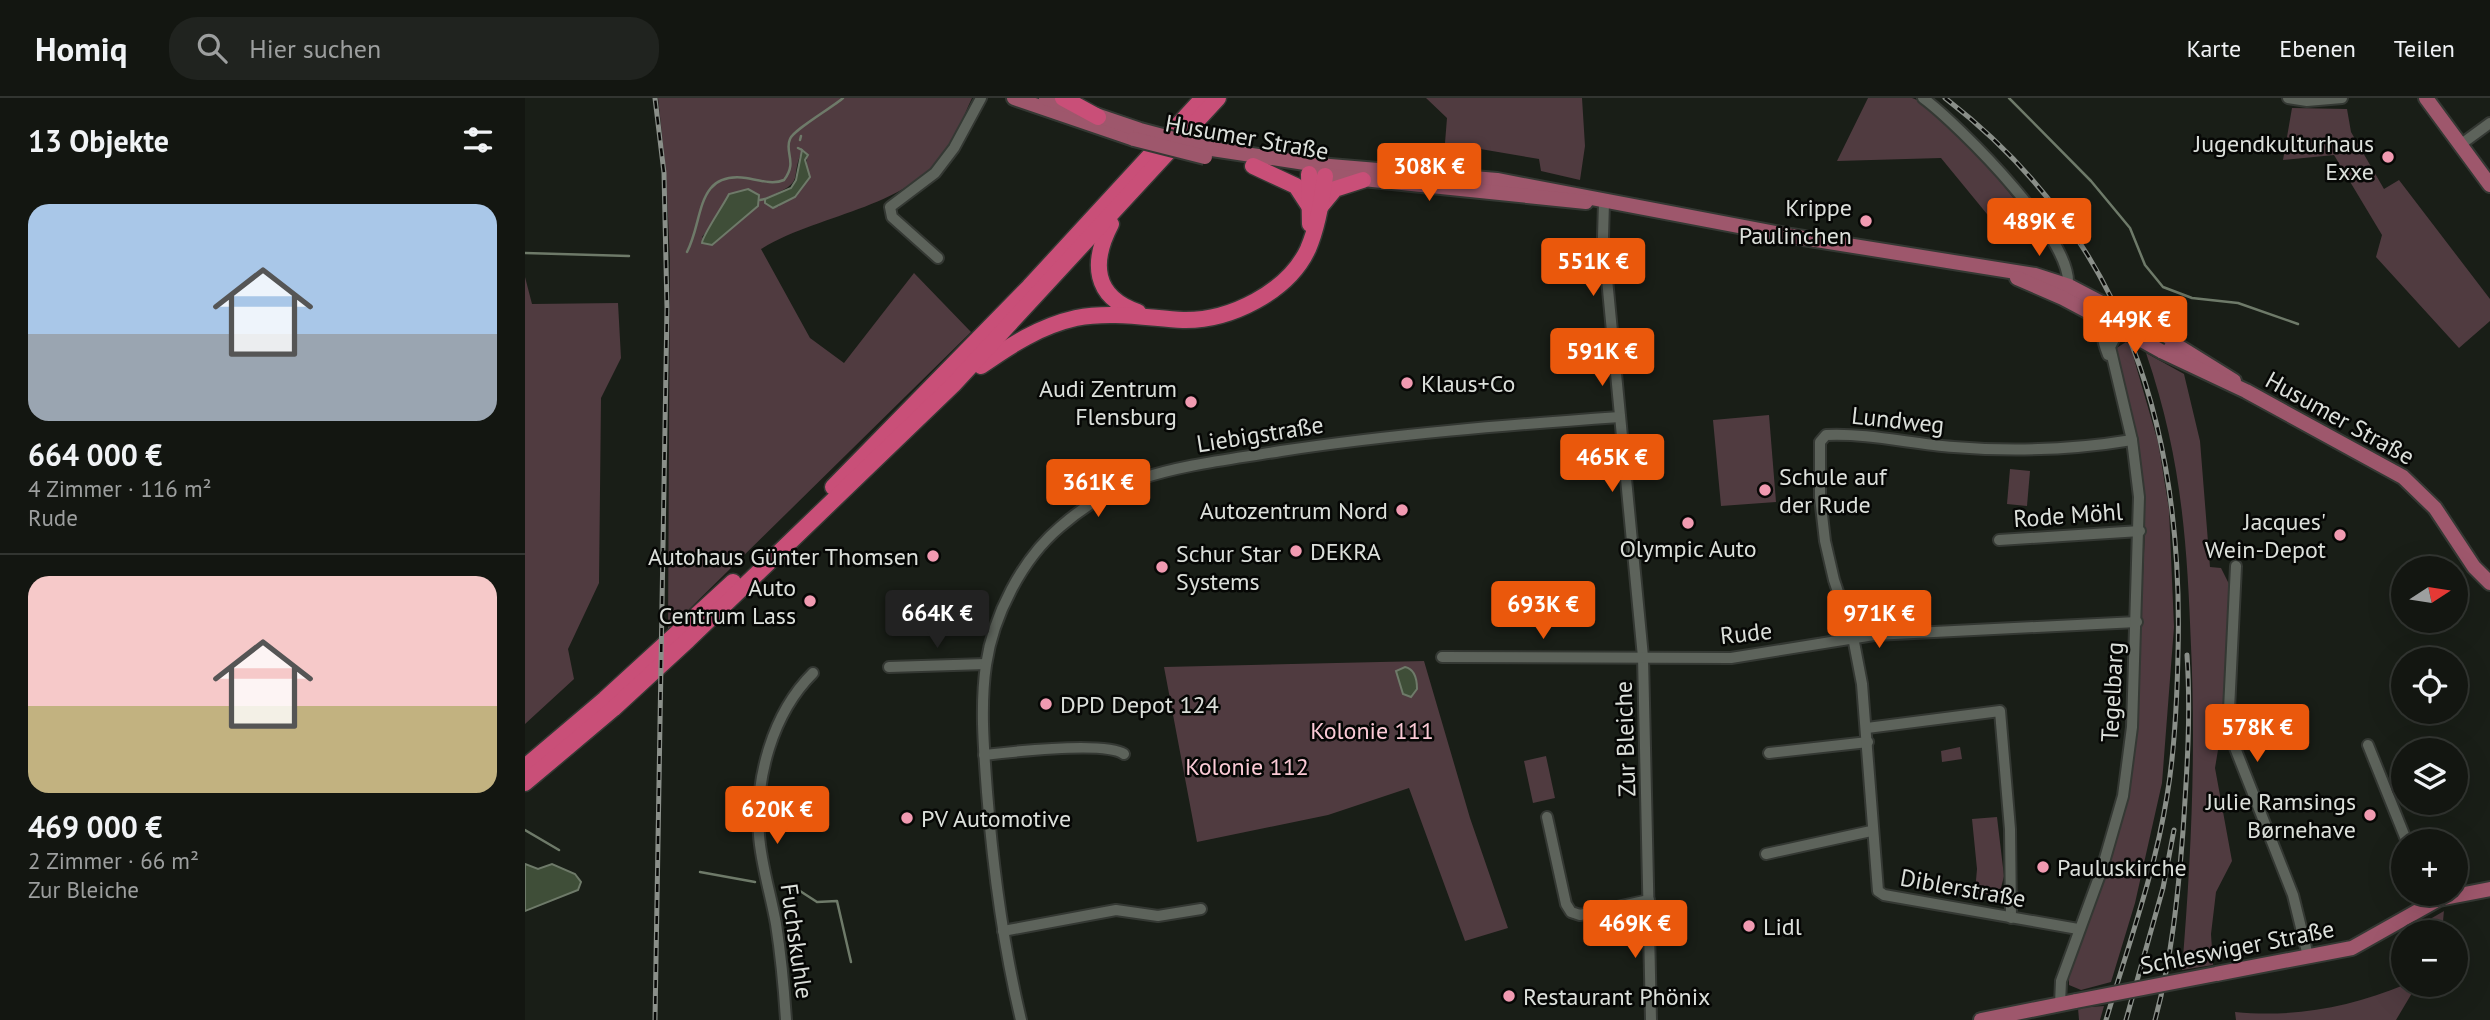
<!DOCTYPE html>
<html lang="de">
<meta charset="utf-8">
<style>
:root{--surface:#131611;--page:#20231f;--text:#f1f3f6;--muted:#9d9f9f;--line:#323531;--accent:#ea580c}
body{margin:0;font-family:"PT Sans",sans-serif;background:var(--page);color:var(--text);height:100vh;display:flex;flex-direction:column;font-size:26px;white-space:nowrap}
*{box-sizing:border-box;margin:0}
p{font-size:23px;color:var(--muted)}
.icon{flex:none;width:38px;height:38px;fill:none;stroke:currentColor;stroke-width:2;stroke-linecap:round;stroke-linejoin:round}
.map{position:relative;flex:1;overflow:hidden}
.details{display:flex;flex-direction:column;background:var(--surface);width:525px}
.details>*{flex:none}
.needle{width:46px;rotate:78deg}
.fabs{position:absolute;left:1866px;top:458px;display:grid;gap:14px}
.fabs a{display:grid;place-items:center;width:77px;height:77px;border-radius:50%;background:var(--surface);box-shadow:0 7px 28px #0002,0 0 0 2px var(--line);font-size:35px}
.price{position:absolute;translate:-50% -60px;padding:0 16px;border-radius:7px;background:var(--accent);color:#fff;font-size:23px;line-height:46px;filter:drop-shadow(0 2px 4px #0008)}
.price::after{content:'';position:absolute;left:50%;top:42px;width:21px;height:16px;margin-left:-10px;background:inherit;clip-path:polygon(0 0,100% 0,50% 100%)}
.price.active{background:#222;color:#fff}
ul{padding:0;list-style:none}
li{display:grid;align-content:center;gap:14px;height:371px;padding:0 28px}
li+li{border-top:2px solid var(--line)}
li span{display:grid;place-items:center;height:217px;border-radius:21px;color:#555}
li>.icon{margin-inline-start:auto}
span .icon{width:126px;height:126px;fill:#fffc;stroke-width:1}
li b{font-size:30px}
h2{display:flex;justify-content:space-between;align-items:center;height:84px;padding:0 28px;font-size:30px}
header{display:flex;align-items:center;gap:42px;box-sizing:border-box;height:98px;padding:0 35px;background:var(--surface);border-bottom:2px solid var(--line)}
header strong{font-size:33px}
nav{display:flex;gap:38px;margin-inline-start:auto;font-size:24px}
.search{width:490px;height:63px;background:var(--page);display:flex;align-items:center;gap:18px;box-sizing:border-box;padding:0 24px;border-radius:28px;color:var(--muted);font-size:26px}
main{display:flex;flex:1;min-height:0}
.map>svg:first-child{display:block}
.green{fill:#503b40;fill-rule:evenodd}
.water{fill:#3f4e38;stroke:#6e7a69;stroke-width:2}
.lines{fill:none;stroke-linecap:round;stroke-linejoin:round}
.stream{stroke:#6e7a69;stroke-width:2.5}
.minor-casing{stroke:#343833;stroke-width:14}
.major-casing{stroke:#343833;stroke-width:18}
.highway-casing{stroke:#343833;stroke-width:19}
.minor{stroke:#5d635b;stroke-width:10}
.major{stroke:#9e576c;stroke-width:14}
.highway{stroke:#c94f78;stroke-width:16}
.rail-casing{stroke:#8a8f89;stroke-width:5}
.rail{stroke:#060705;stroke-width:2.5;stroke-dasharray:8;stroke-linecap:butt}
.major-bridge-casing{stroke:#343833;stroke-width:18;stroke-linecap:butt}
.major-bridge{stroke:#9e576c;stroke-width:14}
.poi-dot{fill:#f19ab1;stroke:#060705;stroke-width:2.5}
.labels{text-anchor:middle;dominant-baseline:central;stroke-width:5;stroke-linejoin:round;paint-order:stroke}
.street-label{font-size:24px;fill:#dce0db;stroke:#060705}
.poi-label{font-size:24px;fill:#dce0db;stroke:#060705;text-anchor:start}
.park-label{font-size:24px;fill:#fbcad6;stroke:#060705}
</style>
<header>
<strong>Homiq</strong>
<div class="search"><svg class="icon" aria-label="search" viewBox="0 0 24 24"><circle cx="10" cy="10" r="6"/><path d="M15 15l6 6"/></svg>Hier suchen</div>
<nav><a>Karte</a><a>Ebenen</a><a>Teilen</a></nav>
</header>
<main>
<section class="details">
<h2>13 Objekte<svg class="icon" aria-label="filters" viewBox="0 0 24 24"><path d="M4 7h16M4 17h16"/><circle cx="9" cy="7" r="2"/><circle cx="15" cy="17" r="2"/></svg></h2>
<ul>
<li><span style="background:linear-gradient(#a9c7e8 60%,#9aa5b1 0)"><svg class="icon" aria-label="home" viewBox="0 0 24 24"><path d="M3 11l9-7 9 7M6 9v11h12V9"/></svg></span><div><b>664 000 €</b><p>4 Zimmer · 116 m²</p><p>Rude</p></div></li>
<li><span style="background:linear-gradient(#f6c9c9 60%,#c2b280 0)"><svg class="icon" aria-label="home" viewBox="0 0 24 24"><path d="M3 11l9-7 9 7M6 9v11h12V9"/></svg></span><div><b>469 000 €</b><p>2 Zimmer · 66 m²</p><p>Zur Bleiche</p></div></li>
</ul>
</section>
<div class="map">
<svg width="1965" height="922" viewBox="0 0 1965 922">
<rect width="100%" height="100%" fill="#191e17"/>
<!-- green -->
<g class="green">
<path d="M133 0H447C440 14 435 31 427 45 385 112 299 113 236 151L285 240 319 265 389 175 446 234 143 532 145 162 141 74ZM277 53 282 57 281 71 285 76 253 109 243 99C282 83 264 82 277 53ZM204 96 233 108 187 147 177 139 195 117Z"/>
<path d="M901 0H1057L1060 48 1055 82 1016 73 1014 61 920 45 922 20Z"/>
<path d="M1343 0C1356 0 1375 0 1387 0 1415 9 1487 95 1505 122L1471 127 1416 60 1312 63Z"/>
<path d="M1767 10 1822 11 1826 34 1859 91 1874 82 1965 201V223L1934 250 1851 159 1857 137 1809 57 1758 62Z"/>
<path d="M0 179 7 206 93 205 96 260 76 300 74 485 43 551 49 581 0 626Z"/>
<path d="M1601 244 1605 247 1633 344 1644 411 1649 529 1637 685 1610 805 1586 884 1556 892 1544 887V871L1589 752 1603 697 1611 638 1620 432 1616 364 1590 251Z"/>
<path d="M1621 255 1659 276 1675 343 1685 469 1696 470 1707 492 1696 634 1690 670 1707 763 1691 794 1686 836 1688 867 1657 872C1666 764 1671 657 1666 548 1662 441 1656 357 1621 255Z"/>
<path d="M1244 317 1251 404 1196 408 1188 322Z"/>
<path d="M1485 371 1505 373 1502 408 1482 406Z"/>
<path d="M899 563 945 720 983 830 940 843 884 690 803 717 672 744 639 569Z"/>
<path d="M1435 649 1437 661 1417 664 1416 653Z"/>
<path d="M1021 658 1030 700 1008 705 999 663Z"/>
<path d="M1472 719 1479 778 1474 798 1450 794 1452 771 1447 721Z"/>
<path d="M1919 812 1917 835H1881L1919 813Z"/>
<path d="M1879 887H1895L1890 890 1871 922H1711L1710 914C1768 920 1826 909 1879 887Z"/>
<path d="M1579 908 1575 922H1554L1553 910Z"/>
</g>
<!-- water -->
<g class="water">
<path d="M277 52 283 57 280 62 285 79 270 99 248 110 240 105V101L266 90 271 82Z"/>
<path d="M223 91 234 97 233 108 187 147 177 145C177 138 198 108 204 96Z"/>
<path d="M880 569C890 571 892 582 892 591L886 599 878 596 871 573Z"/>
<path d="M0 766 13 771 27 766 50 776 56 784 53 792 0 813Z"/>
</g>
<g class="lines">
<!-- stream -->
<g class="stream">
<path d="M1484 0 1566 83 1605 130 1620 167 1638 189 1667 200 1713 205 1773 226"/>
<path d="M275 42 276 38"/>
<path d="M273 50 277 52"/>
<path d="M235 102 240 101"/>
<path d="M162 154C179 122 170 73 221 80 233 82 248 87 259 82 273 64 259 54 265 41 268 32 308 9 318 0"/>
<path d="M0 155 104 158"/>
<path d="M0 732 34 752"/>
<path d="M175 774 230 784"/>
<path d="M263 790 275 793 292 804 312 803 326 864"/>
</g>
<!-- minor casing -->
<g class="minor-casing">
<g id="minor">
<path d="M1398 0C1431 24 1561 152 1541 194"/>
<path d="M1763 0 1782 3 1817 0"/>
<path d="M1935 47 1965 25"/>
<path d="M1079 104 1078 139 1118 559 1126 922"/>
<path d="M413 160 367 119 365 109 410 75 429 50 456 0"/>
<path d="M1583 217C1573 229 1578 244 1583 257"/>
<path d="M1474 442 1615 433"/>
<path d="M1711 468 1703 632 1768 797 1783 858"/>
<path d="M917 559 1206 560 1349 537 1612 524"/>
<path d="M364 569 461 566"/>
<path d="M1342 630 1475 613 1485 731 1486 820"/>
<path d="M1843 647 1882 744"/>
<path d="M1244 655 1343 644"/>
<path d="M459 657C485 654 580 643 599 656"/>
<path d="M1022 719 1041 806 1046 814 1055 817 1124 802"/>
<path d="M1241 756 1346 733"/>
<path d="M1553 831 1359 797 1353 793 1337 586 1328 539 1309 482 1300 443 1295 399V344L1301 337C1345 335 1386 346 1429 349 1490 354 1547 352 1607 342"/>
<path d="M478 833 591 812 633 818 676 811"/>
<path d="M1535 906 1536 883 1577 771 1598 698 1607 629 1614 399 1607 342 1585 249 1591 237 1600 233"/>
<path d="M261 922C259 890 256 858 251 826 246 797 236 767 234 737 230 680 247 616 288 575"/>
<path d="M496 922C478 847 468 770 462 694 459 653 455 608 461 567 468 518 497 461 535 429 558 409 587 391 615 381 660 366 709 361 756 353 869 336 982 327 1095 319"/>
</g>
</g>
<!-- major casing -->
<g class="major-casing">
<g id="major">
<path d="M489 0 609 41"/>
<path d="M521 0 615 32"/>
<path d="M1901 0 1965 87"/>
<path d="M687 51 793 67 972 82 1266 138 1510 177 1544 188 1588 211"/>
<path d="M789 76 1061 104"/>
<path d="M1492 180 1538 200 1600 233"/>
<path d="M1635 237 1709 283"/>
<path d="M1636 253 1721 293 1878 379 1910 410 1949 469 1965 485"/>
<path d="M1691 876 1827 850 1914 801 1965 791"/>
<path d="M1456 922 1551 903"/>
</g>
</g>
<!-- highway casing -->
<g class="highway-casing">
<g id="highway">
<path d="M538 0 573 19"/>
<path d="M728 68 771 88 784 108"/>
<path d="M784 76 785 126"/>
<path d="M796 108 810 91 838 82"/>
<path d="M586 126C566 164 568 199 613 214"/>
<path d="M456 268C486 247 515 228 551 220 586 213 623 220 658 222 705 223 763 194 783 151 793 128 797 102 800 78"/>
<path d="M308 389 504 189 678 0"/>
<path d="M0 669 80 601 208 484"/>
<path d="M0 685 88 611 163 542 428 287 693 0"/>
</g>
</g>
<!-- minor -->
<use href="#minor" class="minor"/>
<!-- major -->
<use href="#major" class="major"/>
<!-- highway -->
<use href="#highway" class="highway"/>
<!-- rail casing -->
<g class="rail-casing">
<g id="rail">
<path d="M1420 0C1602 140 1659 334 1653 556 1652 603 1650 651 1642 698 1630 774 1603 848 1581 922"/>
<path d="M130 922 142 210 139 75 130 0"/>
<path d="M1601 922 1638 790 1649 732"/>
<path d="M1630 922C1647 859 1653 797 1658 733 1662 674 1666 616 1662 557"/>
</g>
</g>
<!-- rail -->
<use href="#rail" class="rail"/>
<!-- major-bridge casing -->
<g class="major-bridge-casing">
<g id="major-bridge">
<path d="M615 32 687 51"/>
<path d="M609 41 680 59"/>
<path d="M1588 211 1635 237"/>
<path d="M1600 233 1636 253"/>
<path d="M1551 903 1691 876"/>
</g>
</g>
<!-- major-bridge -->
<use href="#major-bridge" class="major-bridge"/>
</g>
<!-- markers -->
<g class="poi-dot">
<circle cx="1863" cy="59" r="7"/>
<circle cx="1341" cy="123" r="7"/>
<circle cx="882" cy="285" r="7"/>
<circle cx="666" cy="304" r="7"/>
<circle cx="1240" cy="392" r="7"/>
<circle cx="877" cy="412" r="7"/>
<circle cx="1163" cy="425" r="7"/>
<circle cx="1815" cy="437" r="7"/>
<circle cx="771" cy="453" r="7"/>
<circle cx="408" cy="458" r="7"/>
<circle cx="637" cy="469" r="7"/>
<circle cx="285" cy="503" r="7"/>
<circle cx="521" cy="606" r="7"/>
<circle cx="1845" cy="717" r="7"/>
<circle cx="382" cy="720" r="7"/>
<circle cx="1518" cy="769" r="7"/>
<circle cx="1224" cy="828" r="7"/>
<circle cx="984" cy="898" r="7"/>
</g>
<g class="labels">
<!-- street labels -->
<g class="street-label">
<text transform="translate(722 39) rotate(10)">Husumer Straße</text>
<text transform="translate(1815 320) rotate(29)">Husumer Straße</text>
<text transform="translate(1373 322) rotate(6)">Lundweg</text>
<text transform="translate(735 336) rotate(-9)">Liebigstraße</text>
<text transform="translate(1543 417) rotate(-4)">Rode Möhl</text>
<text transform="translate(1221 535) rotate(-6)">Rude</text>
<text transform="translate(1587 594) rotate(-87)">Tegelbarg</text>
<text transform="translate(1100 641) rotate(-92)">Zur Bleiche</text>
<text transform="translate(1438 790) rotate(10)">Diblerstraße</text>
<text transform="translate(272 843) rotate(82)">Fuchskuhle</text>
<text transform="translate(1712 849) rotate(-11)">Schleswiger Straße</text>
</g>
<!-- poi labels -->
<g class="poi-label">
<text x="1849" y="45" text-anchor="end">Jugendkulturhaus<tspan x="1849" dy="28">Exxe</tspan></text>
<text x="1327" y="109" text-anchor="end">Krippe<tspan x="1327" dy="28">Paulinchen</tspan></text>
<text x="896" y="285">Klaus+Co</text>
<text x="652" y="290" text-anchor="end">Audi Zentrum<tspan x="652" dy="28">Flensburg</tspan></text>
<text x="1254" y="378">Schule auf<tspan x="1254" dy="28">der Rude</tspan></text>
<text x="863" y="412" text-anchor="end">Autozentrum Nord</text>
<text x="1801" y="423" text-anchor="end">Jacques'<tspan x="1801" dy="28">Wein-Depot</tspan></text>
<text x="1163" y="450" text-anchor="middle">Olympic Auto</text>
<text x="785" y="453">DEKRA</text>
<text x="651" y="455">Schur Star<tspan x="651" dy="28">Systems</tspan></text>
<text x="394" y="458" text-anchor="end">Autohaus Günter Thomsen</text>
<text x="271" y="489" text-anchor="end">Auto<tspan x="271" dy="28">Centrum Lass</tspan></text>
<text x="535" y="606">DPD Depot 124</text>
<text x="1831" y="703" text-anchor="end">Julie Ramsings<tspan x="1831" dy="28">Børnehave</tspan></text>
<text x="396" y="720">PV Automotive</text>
<text x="1532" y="769">Pauluskirche</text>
<text x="1238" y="828">Lidl</text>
<text x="998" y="898">Restaurant Phönix</text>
</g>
<!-- park labels -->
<g class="park-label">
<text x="847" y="632">Kolonie 111</text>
<text x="722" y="668">Kolonie 112</text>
</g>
</g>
</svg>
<div class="fabs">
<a><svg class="needle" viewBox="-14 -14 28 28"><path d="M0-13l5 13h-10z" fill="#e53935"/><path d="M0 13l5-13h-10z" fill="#9d9f9f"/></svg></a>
<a><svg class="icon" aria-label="locate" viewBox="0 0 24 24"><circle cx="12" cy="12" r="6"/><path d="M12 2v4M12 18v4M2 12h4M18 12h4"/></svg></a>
<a><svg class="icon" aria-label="layers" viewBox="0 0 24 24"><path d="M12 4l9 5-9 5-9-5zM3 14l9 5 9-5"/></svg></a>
<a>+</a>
<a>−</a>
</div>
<b class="price" style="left:904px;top:105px">308K €</b>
<b class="price" style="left:1514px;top:160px">489K €</b>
<b class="price" style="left:1068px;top:200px">551K €</b>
<b class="price" style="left:1610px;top:258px">449K €</b>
<b class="price" style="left:1077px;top:290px">591K €</b>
<b class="price" style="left:1087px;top:396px">465K €</b>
<b class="price" style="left:573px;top:421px">361K €</b>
<b class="price" style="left:1018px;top:543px">693K €</b>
<b class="price active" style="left:412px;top:552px">664K €</b>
<b class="price" style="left:1354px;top:552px">971K €</b>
<b class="price" style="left:1732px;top:666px">578K €</b>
<b class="price" style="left:252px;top:748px">620K €</b>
<b class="price" style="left:1110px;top:862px">469K €</b>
</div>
</main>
